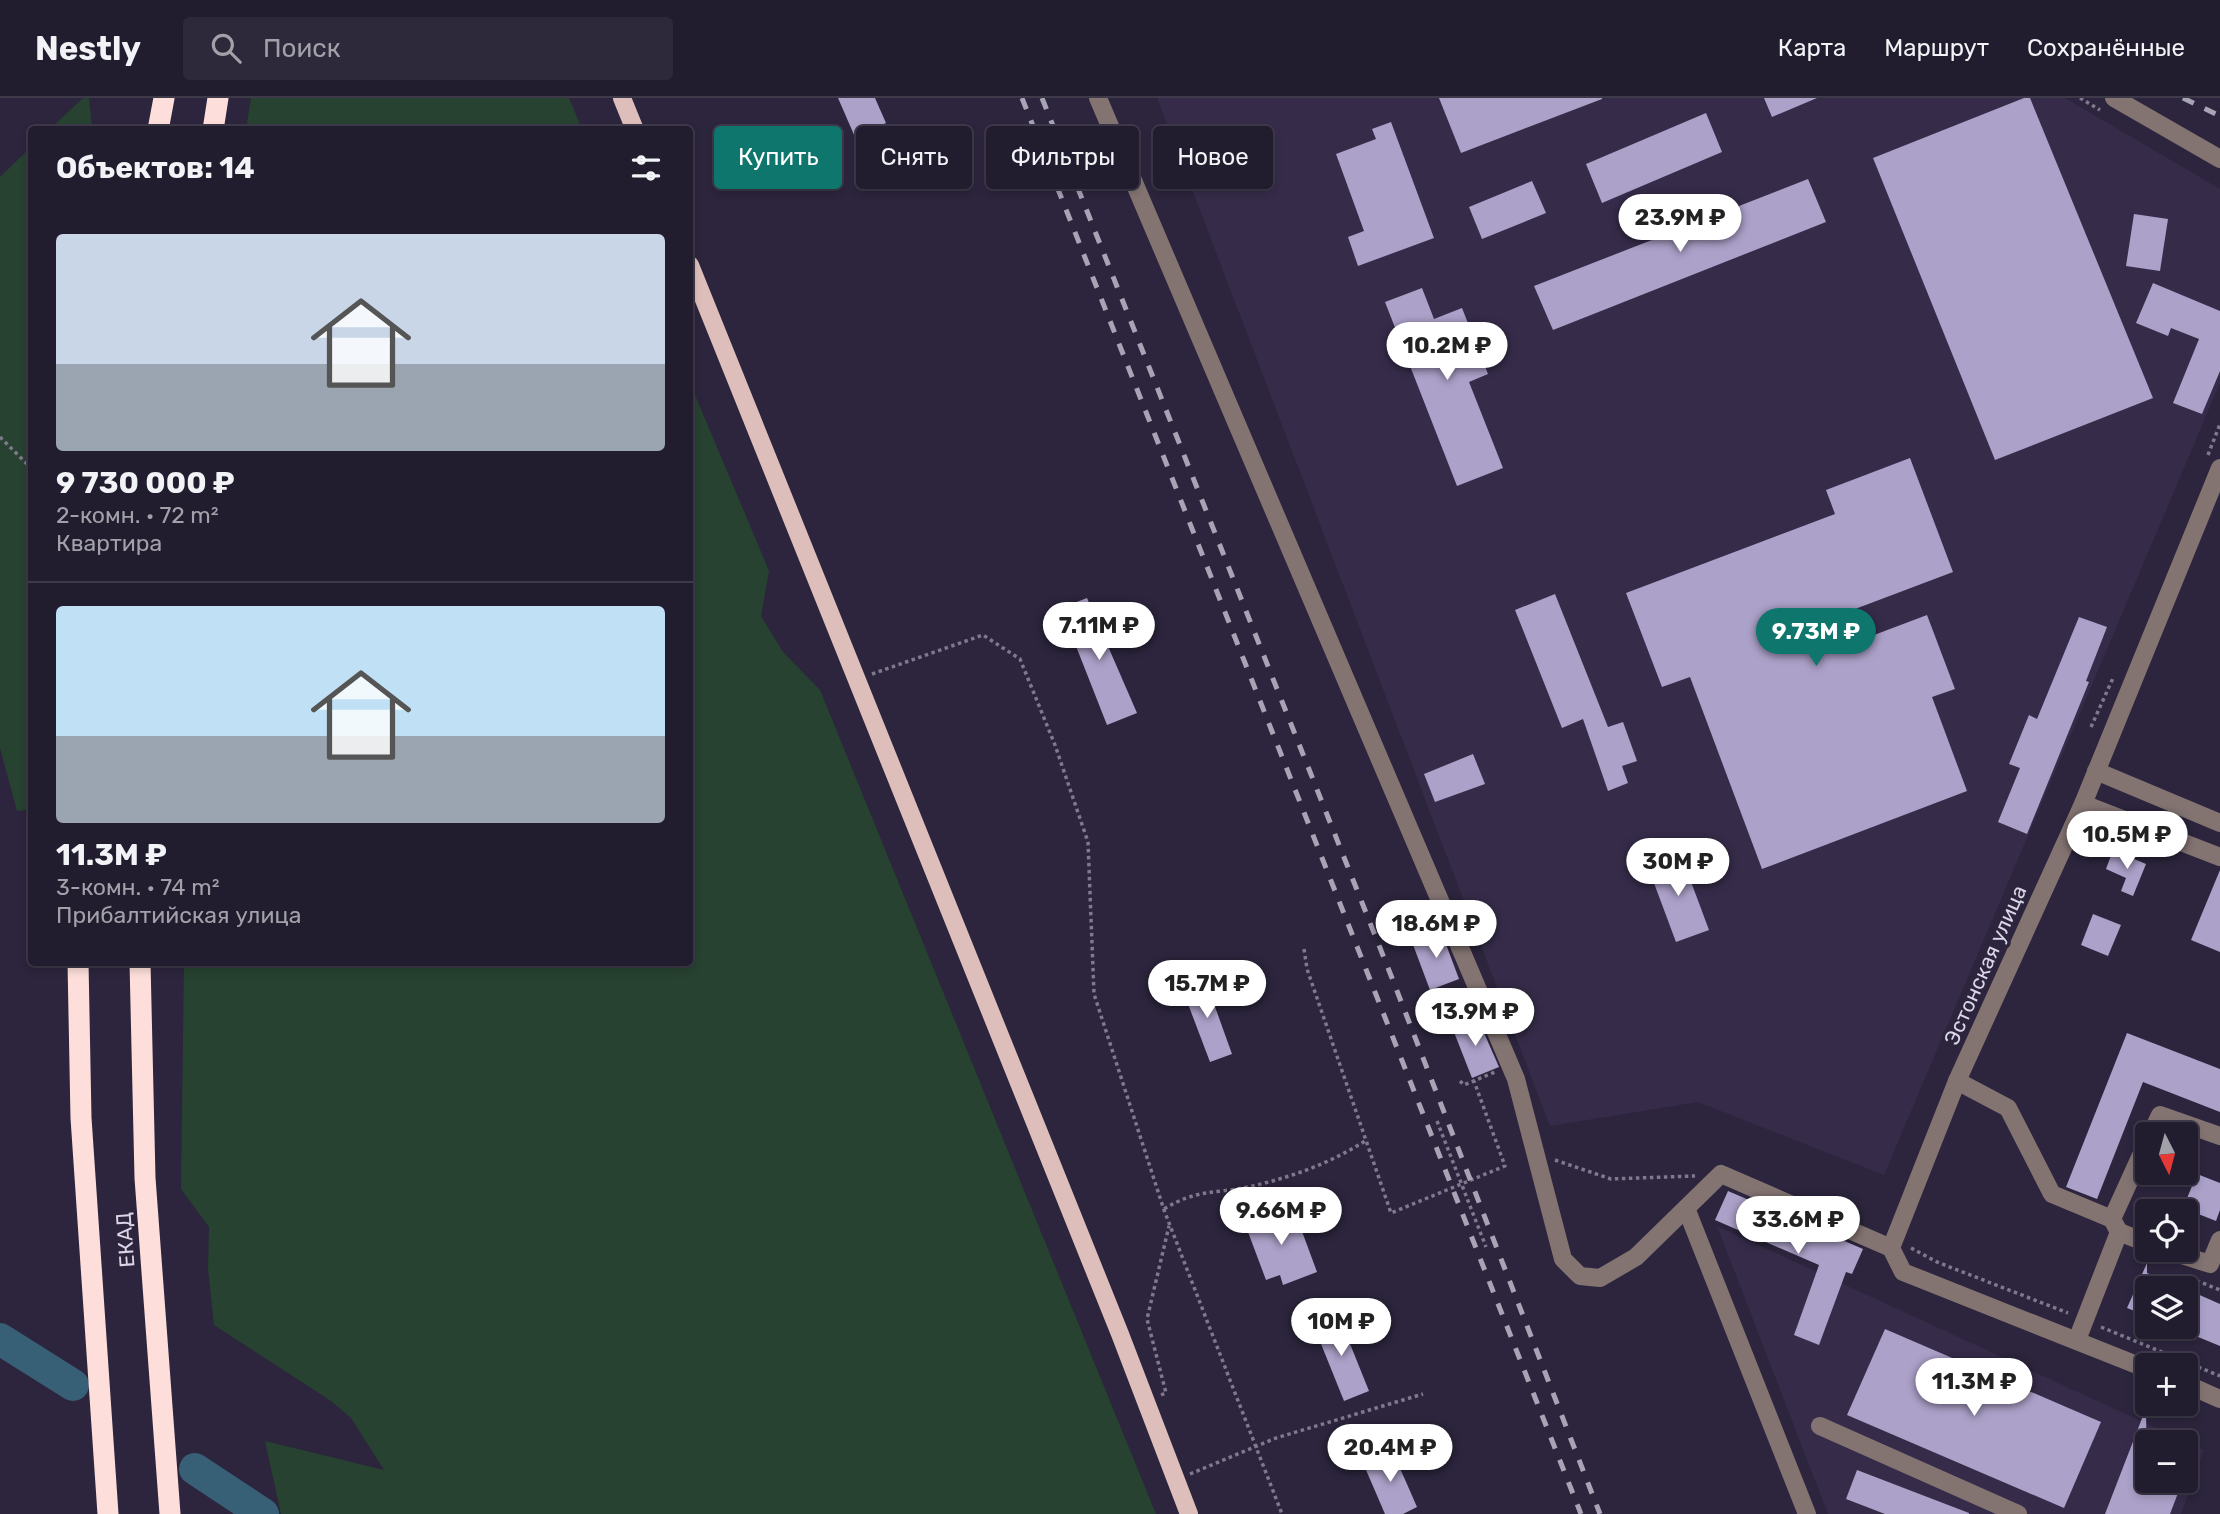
<!DOCTYPE html>
<html lang="ru">
<meta charset="utf-8">
<style>
:root{--surface:#211c2e;--page:#2d293a;--text:#f1f3f6;--muted:#a2a1aa;--line:#3e3a4a;--accent:#0f766e}
body{margin:0;font-family:Rubik,sans-serif;background:var(--page);color:var(--text);height:100vh;display:flex;flex-direction:column;font-size:26px;white-space:nowrap}
*{box-sizing:border-box;margin:0}
p{font-size:23px;color:var(--muted)}
.icon{flex:none;width:38px;height:38px;fill:none;stroke:currentColor;stroke-width:2;stroke-linecap:round;stroke-linejoin:round}
.map{position:relative;flex:1;overflow:hidden}
.sheet{position:absolute;left:28px;top:28px;width:665px;height:840px;display:flex;flex-direction:column;background:var(--surface);border-radius:7px;box-shadow:0 4px 10px #0003,0 0 0 2px var(--line)}
.sheet>*{flex:none}
.top-card{position:absolute;left:714px;top:28px;width:665px;height:63px;display:flex;gap:14px}
.needle{width:46px;rotate:174deg}
.tools{position:absolute;left:2135px;top:1024px;display:grid;gap:14px}
.tools a{display:grid;place-items:center;width:63px;height:63px;border-radius:7px;background:var(--surface);box-shadow:0 4px 10px #0003,0 0 0 2px var(--line);font-size:35px}
.price{position:absolute;translate:-50% -60px;padding:0 16px;border-radius:24px;background:#fff;color:#222;font-size:23px;line-height:46px;filter:drop-shadow(0 2px 4px #0008)}
.price::after{content:'';position:absolute;left:50%;top:42px;width:21px;height:16px;margin-left:-10px;background:inherit;clip-path:polygon(0 0,100% 0,50% 100%)}
.price.selected{background:var(--accent);color:#fff}
ul{padding:0;list-style:none}
li{display:grid;align-content:center;gap:14px;height:371px;padding:0 28px}
li+li{border-top:2px solid var(--line)}
li span{display:grid;place-items:center;height:217px;border-radius:7px;color:#555}
li>.icon{margin-inline-start:auto}
span .icon{width:126px;height:126px;fill:#fffc;stroke-width:1}
li b{font-size:30px}
h2{display:flex;justify-content:space-between;align-items:center;height:84px;padding:0 28px;font-size:30px}
.pill{padding:0 24px;border-radius:7px;background:var(--surface);box-shadow:0 4px 10px #0003,0 0 0 2px var(--line);font-size:24px;line-height:63px}
.pill.selected{background:var(--accent);color:#fff}
header{display:flex;align-items:center;gap:42px;box-sizing:border-box;height:98px;padding:0 35px;background:var(--surface);border-bottom:2px solid var(--line)}
header strong{font-size:33px}
nav{display:flex;gap:38px;margin-inline-start:auto;font-size:24px}
.search{width:490px;height:63px;background:var(--page);display:flex;align-items:center;gap:18px;box-sizing:border-box;padding:0 24px;border-radius:7px;color:var(--muted);font-size:26px}
.map>svg:first-child{display:block}
.built{fill:#362c4a;fill-rule:evenodd}
.green{fill:#274230}
.lines{fill:none;stroke-linecap:round;stroke-linejoin:round}
.river{stroke:#375f75;stroke-width:32}
.building{fill:#aca1c9}
.path{stroke:#7f798d;stroke-width:3.5;stroke-dasharray:3.5 3.5;stroke-linecap:butt}
.minor{stroke:#837472;stroke-width:18}
.major{stroke:#debeba;stroke-width:18}
.highway{stroke:#fddeda;stroke-width:21}
.rail{stroke:#a8a3b5;stroke-width:5;stroke-dasharray:12 12;stroke-linecap:butt}
.labels{text-anchor:middle;dominant-baseline:central;stroke-width:7;stroke-linejoin:round;paint-order:stroke}
.street-label{font-size:21px;fill:#dbd6e6;stroke:#2c253d}
</style>
<header>
<strong>Nestly</strong>
<div class="search"><svg class="icon" aria-label="search" viewBox="0 0 24 24"><circle cx="10" cy="10" r="6"/><path d="M15 15l6 6"/></svg>Поиск</div>
<nav><a>Карта</a><a>Маршрут</a><a>Сохранённые</a></nav>
</header>
<div class="map">
<svg width="2220" height="1416" viewBox="0 0 2220 1416">
<rect width="100%" height="100%" fill="#2c253d"/>
<!-- built -->
<g class="built">
<path d="M1157 0H2065L2220 91V285L1884 1077 1698 1004 1550 1028Z"/>
<path d="M1717 1128 2204 1352 2181 1416H1828ZM2147 1344H2186V1382H2147Z"/>
</g>
<!-- green -->
<g class="green">
<path d="M83 0H89L92 31H50Z"/>
<path d="M251 0H569L582 31H246Z"/>
<path d="M31 49 32 711 17 713 0 650V79Z"/>
<path d="M690 285 769 473 761 518 783 554 820 592 1156 1416H281L265 1343 384 1372 351 1320 331 1303 214 1227 208 1171 209 1129 181 1091 184 865 690 864Z"/>
</g>
<g class="lines">
<!-- river -->
<g class="river">
<path d="M0 1241 73 1287"/>
<path d="M195 1371 263 1416"/>
</g>
</g>
<!-- building -->
<g class="building">
<path d="M838 0H875L886 25 855 39Z"/>
<path d="M1439 0H1602V1L1461 55Z"/>
<path d="M1764 0H1817L1772 19Z"/>
<path d="M2024 0H2030L2153 300 1995 362 1873 60Z"/>
<path d="M1706 15 1722 54 1602 105 1586 66Z"/>
<path d="M1391 24 1434 140 1358 168 1348 139 1364 133 1336 56 1376 41 1372 31Z"/>
<path d="M1808 81 1826 124 1553 232 1534 188Z"/>
<path d="M1532 83 1546 115 1482 141 1469 109Z"/>
<path d="M2134 116 2168 121 2160 173 2126 168Z"/>
<path d="M2153 185 2220 213V273L2202 316 2173 305 2199 241 2171 230 2168 238 2136 225Z"/>
<path d="M1422 190 1434 221 1462 210 1488 276 1469 284 1503 370 1457 388 1385 204Z"/>
<path d="M1910 360 1953 474 1834 519 1845 548 1927 517 1955 591 1932 599 1967 693 1762 771 1690 579 1662 589 1626 495 1835 416 1826 392Z"/>
<path d="M1555 496 1608 629 1623 624 1637 663 1622 668 1628 685 1608 693 1583 621 1562 630 1515 512Z"/>
<path d="M1087 500 1137 615 1107 627 1061 510Z"/>
<path d="M2079 519 2107 529 2086 583 2089 584 2027 736 1998 724 2020 670 2009 666 2029 617 2037 621Z"/>
<path d="M1473 656 1485 686 1435 704 1424 676Z"/>
<path d="M2113 752 2146 766 2133 798 2121 793 2126 780 2106 771Z"/>
<path d="M1681 757 1709 832 1676 844 1648 769Z"/>
<path d="M2220 772V854L2191 842Z"/>
<path d="M2093 816 2121 827 2108 858 2081 847Z"/>
<path d="M1441 833 1459 881 1430 892 1412 844Z"/>
<path d="M1205 881 1232 956 1210 964 1182 890Z"/>
<path d="M1477 919 1499 969 1472 980 1452 929Z"/>
<path d="M2127 935 2220 971V1014L2143 984 2097 1101 2066 1089Z"/>
<path d="M2197 1076 2220 1085V1112L2216 1123 2183 1110Z"/>
<path d="M1728 1093 1863 1151 1852 1176 1846 1174 1819 1247 1794 1237 1819 1167 1715 1122Z"/>
<path d="M1293 1109 1317 1174 1283 1187 1280 1177 1266 1182 1245 1126Z"/>
<path d="M2147 1165V1175L2183 1190H2147V1218L2127 1210Z"/>
<path d="M2186 1191 2220 1206V1248L2186 1234Z"/>
<path d="M1338 1216 1369 1293 1344 1303 1313 1226Z"/>
<path d="M1885 1231 2101 1324 2064 1410 1847 1317Z"/>
<path d="M2146 1310 2147 1382H2183L2170 1416H2105Z"/>
<path d="M1392 1352 1417 1409 1403 1416H1385L1363 1365Z"/>
<path d="M1857 1372 1969 1415V1416H1885L1846 1401Z"/>
</g>
<g class="lines">
<!-- path -->
<g class="path">
<path d="M2080 0 2100 12"/>
<path d="M0 339 32 371"/>
<path d="M2208 357 2220 326"/>
<path d="M872 576 983 537 1020 561 1055 647 1088 744 1094 896 1164 1112 1282 1416"/>
<path d="M2091 629 2113 580"/>
<path d="M1304 851 1307 871 1391 1115 1505 1068 1474 983"/>
<path d="M1460 983 1464 987 1495 974"/>
<path d="M1437 1023 1486 1149"/>
<path d="M1555 1062 1611 1081 1695 1078"/>
<path d="M1164 1111C1197 1091 1213 1096 1248 1089 1289 1080 1329 1066 1365 1043"/>
<path d="M1911 1150 1937 1164 2068 1215"/>
<path d="M2190 1180 2220 1192"/>
<path d="M2101 1229 2220 1278"/>
<path d="M1161 1297 1166 1295 1147 1221 1169 1128"/>
<path d="M1190 1376 1276 1340 1423 1296"/>
</g>
<!-- minor -->
<g class="minor">
<path d="M1098 0 1516 981 1563 1161 1580 1178 1600 1180 1636 1159 1721 1076 1891 1150 1903 1174 2147 1271"/>
<path d="M2114 0 2220 61"/>
<path d="M2096 673 2220 725"/>
<path d="M2083 706 2220 759"/>
<path d="M1957 983 2008 1010 2052 1096 2112 1121 2147 1044"/>
<path d="M2151 1036 2160 1017 2220 1038"/>
<path d="M1686 1110 1807 1416"/>
<path d="M2119 1134 2147 1145"/>
<path d="M1891 1150 1957 983 2083 706 2220 370"/>
<path d="M2166 1152 2210 1166 2220 1142"/>
<path d="M2077 1242 2119 1134 2112 1121"/>
<path d="M2186 1286 2220 1301"/>
<path d="M1820 1328 2018 1416"/>
</g>
<!-- major -->
<g class="major">
<path d="M622 0 635 32"/>
<path d="M690 167 1120 1236 1189 1416"/>
</g>
<!-- highway -->
<g class="highway">
<path d="M158 32 164 0"/>
<path d="M213 32 218 0"/>
<path d="M78 864 81 1020 108 1416"/>
<path d="M140 864 145 1080 170 1416"/>
</g>
<!-- rail -->
<g class="rail">
<path d="M1022 0 1581 1416"/>
<path d="M1042 0 1392 880 1600 1416"/>
<path d="M2183 0 2220 18"/>
</g>
</g>
<g class="labels">
<!-- street labels -->
<g class="street-label">
<text transform="translate(1985 867) rotate(-66)">Эстонская улица</text>
<text transform="translate(125 1142) rotate(-94)">ЕКАД</text>
</g>
</g>
</svg>
<div class="tools">
<a><svg class="needle" viewBox="-14 -14 28 28"><path d="M0-13l5 13h-10z" fill="#e53935"/><path d="M0 13l5-13h-10z" fill="#a2a1aa"/></svg></a>
<a><svg class="icon" aria-label="locate" viewBox="0 0 24 24"><circle cx="12" cy="12" r="6"/><path d="M12 2v4M12 18v4M2 12h4M18 12h4"/></svg></a>
<a><svg class="icon" aria-label="layers" viewBox="0 0 24 24"><path d="M12 4l9 5-9 5-9-5zM3 14l9 5 9-5"/></svg></a>
<a>+</a>
<a>−</a>
</div>
<b class="price" style="left:1680px;top:156px">23.9M ₽</b>
<b class="price" style="left:1447px;top:284px">10.2M ₽</b>
<b class="price" style="left:1099px;top:564px">7.11M ₽</b>
<b class="price selected" style="left:1816px;top:570px">9.73M ₽</b>
<b class="price" style="left:2127px;top:773px">10.5M ₽</b>
<b class="price" style="left:1678px;top:800px">30M ₽</b>
<b class="price" style="left:1436px;top:862px">18.6M ₽</b>
<b class="price" style="left:1207px;top:922px">15.7M ₽</b>
<b class="price" style="left:1475px;top:950px">13.9M ₽</b>
<b class="price" style="left:1281px;top:1149px">9.66M ₽</b>
<b class="price" style="left:1798px;top:1158px">33.6M ₽</b>
<b class="price" style="left:1341px;top:1260px">10M ₽</b>
<b class="price" style="left:1974px;top:1320px">11.3M ₽</b>
<b class="price" style="left:1390px;top:1386px">20.4M ₽</b>
<div class="top-card">
<a class="pill selected">Купить</a>
<a class="pill">Снять</a>
<a class="pill">Фильтры</a>
<a class="pill">Новое</a>
</div>
<section class="sheet">
<h2>Объектов: 14<svg class="icon" aria-label="filters" viewBox="0 0 24 24"><path d="M4 7h16M4 17h16"/><circle cx="9" cy="7" r="2"/><circle cx="15" cy="17" r="2"/></svg></h2>
<ul>
<li><span style="background:linear-gradient(#c9d6e8 60%,#9aa5b1 0)"><svg class="icon" aria-label="home" viewBox="0 0 24 24"><path d="M3 11l9-7 9 7M6 9v11h12V9"/></svg></span><div><b>9 730 000 ₽</b><p>2-комн. · 72 m²</p><p>Квартира</p></div></li>
<li><span style="background:linear-gradient(#bfe0f5 60%,#9aa5b1 0)"><svg class="icon" aria-label="home" viewBox="0 0 24 24"><path d="M3 11l9-7 9 7M6 9v11h12V9"/></svg></span><div><b>11.3M ₽</b><p>3-комн. · 74 m²</p><p>Прибалтийская улица</p></div></li>
</ul>
</section>
</div>
